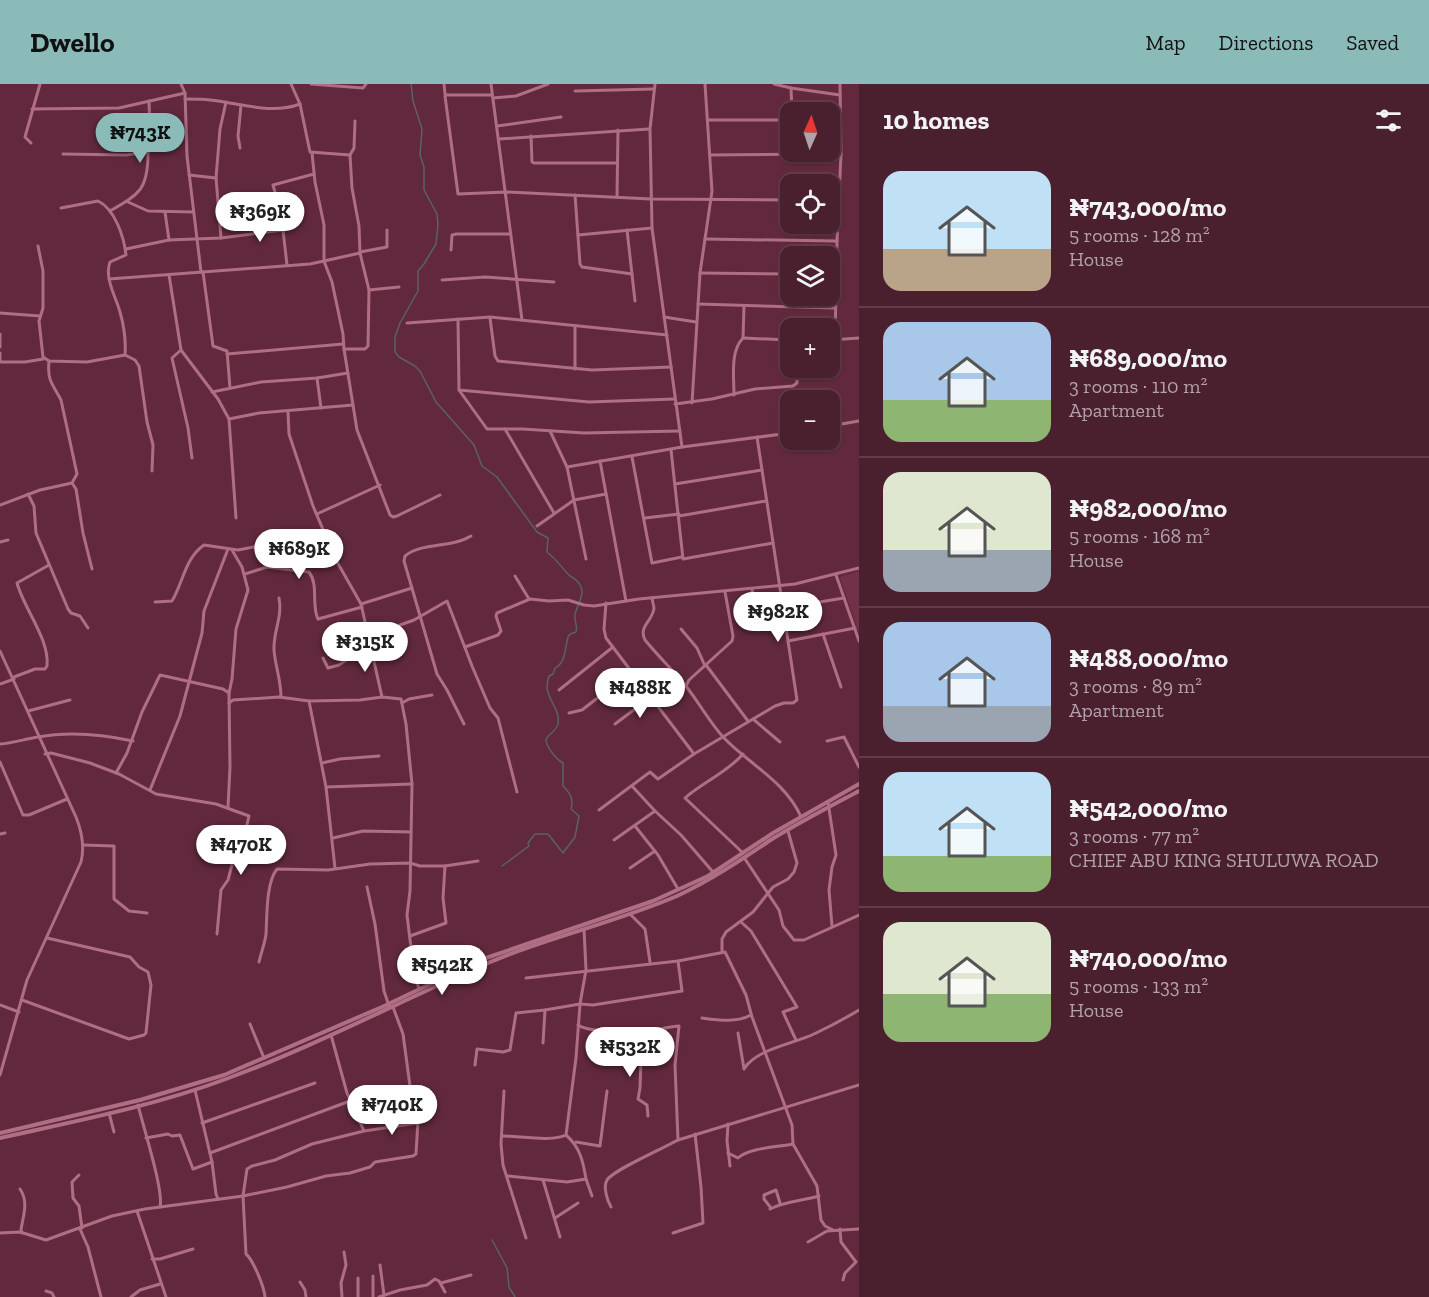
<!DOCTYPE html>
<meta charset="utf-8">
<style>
:root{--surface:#4a1f2e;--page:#512736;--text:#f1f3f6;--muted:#b2a2aa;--line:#613d4a;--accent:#8bbbb9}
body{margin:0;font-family:"Zilla Slab",serif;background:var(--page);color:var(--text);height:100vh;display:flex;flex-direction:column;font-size:22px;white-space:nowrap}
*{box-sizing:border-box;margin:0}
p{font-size:20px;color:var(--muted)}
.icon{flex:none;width:33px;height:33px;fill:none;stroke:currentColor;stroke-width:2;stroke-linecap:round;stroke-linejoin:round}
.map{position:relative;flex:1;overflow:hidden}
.details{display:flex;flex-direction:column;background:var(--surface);width:570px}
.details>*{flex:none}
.needle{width:39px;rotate:3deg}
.tools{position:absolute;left:780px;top:18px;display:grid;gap:12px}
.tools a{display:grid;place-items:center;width:60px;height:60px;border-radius:12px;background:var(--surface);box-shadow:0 2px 4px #0004,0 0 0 2px var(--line);font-size:30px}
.price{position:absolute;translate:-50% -51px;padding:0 14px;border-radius:21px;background:#fff;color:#222;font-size:20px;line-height:39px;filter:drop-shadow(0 2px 3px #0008)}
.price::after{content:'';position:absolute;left:50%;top:36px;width:18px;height:14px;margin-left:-9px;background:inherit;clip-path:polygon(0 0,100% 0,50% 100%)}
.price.on{background:var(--accent);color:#111}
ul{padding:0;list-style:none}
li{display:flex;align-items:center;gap:18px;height:150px;padding:0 24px}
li+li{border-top:2px solid var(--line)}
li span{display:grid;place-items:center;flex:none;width:168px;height:120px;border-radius:18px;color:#555}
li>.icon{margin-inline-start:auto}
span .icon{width:72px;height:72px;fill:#fffc;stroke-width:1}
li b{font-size:26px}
h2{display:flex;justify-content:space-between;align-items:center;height:72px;padding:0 24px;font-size:26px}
header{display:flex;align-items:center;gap:36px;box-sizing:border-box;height:84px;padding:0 30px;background:var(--accent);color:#111}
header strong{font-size:28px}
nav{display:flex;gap:33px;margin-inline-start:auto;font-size:21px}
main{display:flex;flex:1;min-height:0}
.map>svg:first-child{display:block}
.built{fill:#713148}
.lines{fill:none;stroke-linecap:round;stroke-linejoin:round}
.stream{stroke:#596261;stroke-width:1.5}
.minor{stroke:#af6e83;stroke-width:3}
.tertiary{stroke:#af6e83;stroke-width:4}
</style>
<header>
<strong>Dwello</strong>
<nav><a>Map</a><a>Directions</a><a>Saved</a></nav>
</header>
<main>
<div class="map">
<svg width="859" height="1213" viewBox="0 0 859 1213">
<rect width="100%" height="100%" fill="#62293e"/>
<!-- built -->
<path class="built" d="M859 487V549L840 493Z"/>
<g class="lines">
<!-- stream -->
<g class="stream">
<path d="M411 0 413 17 422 45 420 71 424 83V106L437 130 438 141 436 160 424 180 418 187V207L400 239 395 253V268L399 273 415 282 420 287 436 318 474 361 482 382 497 393 537 448 548 454 547 468C557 476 559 480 567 489 570 493 575 494 578 498 587 508 578 519 575 530 574 537 578 542 576 548L570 550 568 553C565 563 566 579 555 584L553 590 549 592C541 613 561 622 558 640 557 646 550 649 546 655 546 663 556 675 563 679V702C570 709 574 715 571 725L579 732 575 753 563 769 548 750H535L528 759 529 762 502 782"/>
<path d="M492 1156 507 1184 509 1203 515 1213"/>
</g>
<!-- minor -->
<g class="minor">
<path d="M181 0 185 9 187 72 201 188"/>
<path d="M311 0 363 4 366 0"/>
<path d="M444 0 445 10"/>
<path d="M491 0 522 236"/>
<path d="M655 0 650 45 652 144 682 363"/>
<path d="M774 0 791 4 840 11"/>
<path d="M791 4 792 28"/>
<path d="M575 7 654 5"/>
<path d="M492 11H446L445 12 458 110 506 108 651 115 790 116"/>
<path d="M493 14 516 12 548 0"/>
<path d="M185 15C193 15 202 15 210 16 239 19 271 31 300 20L291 0"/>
<path d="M300 20 310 68 350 71 352 104 359 142 360 169"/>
<path d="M32 25 119 24 185 9"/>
<path d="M708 36H790"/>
<path d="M497 42 561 33"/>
<path d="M531 52 532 78 534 79H617"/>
<path d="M499 55 649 45"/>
<path d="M31 59 25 53 40 0"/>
<path d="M240 64 238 52 241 21"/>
<path d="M312 69 315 98 324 141V177L360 169 369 206 368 262 365 265H344"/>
<path d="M63 70 126 71 148 68 150 48 149 17"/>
<path d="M350 71 354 64 355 37"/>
<path d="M710 71 841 70"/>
<path d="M189 91 216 94"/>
<path d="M575 111 580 180 582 183 632 190"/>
<path d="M617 113 618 46"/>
<path d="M830 116H840"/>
<path d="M128 118 148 127 193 128"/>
<path d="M61 124 98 117C115 125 124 153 126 171L110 178C104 194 116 213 120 228 124 242 126 257 125 271"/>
<path d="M110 127C140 110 148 105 148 69"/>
<path d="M165 128 169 156"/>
<path d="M283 146 281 130 273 101 314 90"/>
<path d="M627 146 635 217"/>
<path d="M578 151 652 144"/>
<path d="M221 154 283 146 287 181"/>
<path d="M705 155 837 157"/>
<path d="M38 162 43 187V224L39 237 43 273 49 277 87 278 125 271 135 276 139 282 147 338 153 361 152 387"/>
<path d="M126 165 169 156 221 154 216 94 220 45 226 18"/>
<path d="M451 166 452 151 456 150H510"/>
<path d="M360 168 387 163V146"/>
<path d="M203 188 213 262 227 267 230 304"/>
<path d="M700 189 790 190"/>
<path d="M169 191 181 266 218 315 229 335 259 329 353 321"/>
<path d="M109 195 310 180 324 177 332 198 343 250 344 265 357 346 390 431 393 433 397 432 440 411"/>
<path d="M442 196 485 193 554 198"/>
<path d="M369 206 399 203"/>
<path d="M698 220 834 224"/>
<path d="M0 229 40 232"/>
<path d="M664 233 696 238"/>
<path d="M490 234 495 272 498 277 592 286 671 283"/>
<path d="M458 235 459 306 487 345H523L584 349 680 347"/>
<path d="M407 239 490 233 667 251"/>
<path d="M575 242V285"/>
<path d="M0 250V263"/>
<path d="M743 254 790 256"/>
<path d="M830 256 859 254"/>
<path d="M835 256 837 157 841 70 840 0"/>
<path d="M181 266 172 274 188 344 192 374"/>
<path d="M0 269V277"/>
<path d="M227 270 343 260"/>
<path d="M0 278H25L43 275"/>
<path d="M317 294 321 324"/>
<path d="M459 306 589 318 674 315"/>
<path d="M212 308 261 298 317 294 348 289"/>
<path d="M734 311C734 293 730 267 743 254L744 222"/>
<path d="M692 319 700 189 712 107 705 0"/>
<path d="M675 320 712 315 755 305 793 302 797 299V284"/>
<path d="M288 328 289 350 313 422 336 476 361 520 382 613"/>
<path d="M229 335 236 434"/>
<path d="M830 342 859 337"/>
<path d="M505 345 554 429"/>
<path d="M550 347 567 383 586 475"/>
<path d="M671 366 683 475 773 459"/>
<path d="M632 373 652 479 682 473"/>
<path d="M600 377 626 517"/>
<path d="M567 383 682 363 790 349"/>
<path d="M72 399 76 405 83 449 92 485"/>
<path d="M675 400 762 386"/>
<path d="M28 410 34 422 36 449 68 525 71 529 80 532 88 544"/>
<path d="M0 421 40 406 72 399 77 390 61 316C53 300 47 298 49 277"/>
<path d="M317 430 380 401"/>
<path d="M679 432 766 417"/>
<path d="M645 434 679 430"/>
<path d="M537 442 574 416 606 410"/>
<path d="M0 458 8 456"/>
<path d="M245 490 267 483 309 488C319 501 311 521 318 535L362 523"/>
<path d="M836 491 859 557"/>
<path d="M515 492 529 515"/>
<path d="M752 505 759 546"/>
<path d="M279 514C283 532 273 548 274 566 275 581 281 596 281 613"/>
<path d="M652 514C652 515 654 523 654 524 653 537 638 542 645 556 658 572 673 586 685 601 699 618 709 638 724 654 749 680 786 698 801 733"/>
<path d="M155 518 172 517C183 499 185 474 204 461L238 466 324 449"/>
<path d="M606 519 604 545 606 554 694 670"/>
<path d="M361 520 412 504"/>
<path d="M783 524 844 514"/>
<path d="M681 545 697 564 705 582"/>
<path d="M823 550 841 603"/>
<path d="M788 557 855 544"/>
<path d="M465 563 498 551 501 547 496 532 497 529 530 515 549 517 568 516 584 521 594 522 639 515 795 500 859 484"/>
<path d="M0 567 76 733C82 748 85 762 81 778L27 896 0 991"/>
<path d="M323 574 328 584 339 581 363 565 388 552 400 541 414 536 447 517 472 582 490 624 498 634 517 708"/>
<path d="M706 581 748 637"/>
<path d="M14 593 35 585H45L47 582C50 556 24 525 17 499L49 481"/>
<path d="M0 600 14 595"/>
<path d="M686 602 689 596 732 557 733 552 725 508"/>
<path d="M559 606 613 563"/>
<path d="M309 617 326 703 335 784"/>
<path d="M229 619 233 616 279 613 309 617 360 616 382 613 401 615 406 640 412 700 410 807 407 831 414 888 419 905"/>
<path d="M402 619 409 615 432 611"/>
<path d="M28 627 70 616"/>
<path d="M569 629 582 626 632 587"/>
<path d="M753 635 780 658"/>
<path d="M464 640 447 606 437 590 404 477 405 472C422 458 452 464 471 452"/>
<path d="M615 640 651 613"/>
<path d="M827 657 844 653 859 683"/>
<path d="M0 660C13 659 25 655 38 653 70 647 101 650 133 657"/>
<path d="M45 670 51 669 90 679 119 690 156 710 216 720 249 732 239 774 233 777 228 796 221 806 217 850"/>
<path d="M0 678 23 731H29L67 715"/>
<path d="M322 679 340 675 379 672"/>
<path d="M116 689 127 669 142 628 160 591 223 605 229 609"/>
<path d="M326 703 412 700"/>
<path d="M150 706 180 632 202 549 204 527 228 465"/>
<path d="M828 718 836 771 832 783 829 806 832 842"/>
<path d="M228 723 230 683 229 609 232 595 236 545 248 506 242 483 232 466"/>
<path d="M599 726 650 688 658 695 694 670 775 622 784 619H793L797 616 757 353"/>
<path d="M655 727 681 751 713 788"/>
<path d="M635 742 658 771 678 805"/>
<path d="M0 750 5 749"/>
<path d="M333 754 363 747 411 748"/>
<path d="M614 756 655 727 632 702"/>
<path d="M83 761 114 762V815L129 827 147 829"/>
<path d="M743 769 685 714C702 699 729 687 743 670"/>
<path d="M745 775 779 826 783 842 794 856H804L859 831"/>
<path d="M630 784 655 767"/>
<path d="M367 803 375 840 384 907 389 922"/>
<path d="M631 831 645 845 650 878"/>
<path d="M741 838 751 847 797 923 783 928 796 956"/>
<path d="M410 852 446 839 443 814 445 782"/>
<path d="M722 868V855L726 848 753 828 773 803 788 795 794 788 797 779 788 747"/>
<path d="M259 878C261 869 265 859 266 850 267 833 266 798 277 785L328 786 370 780 410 779 420 782H445L478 777"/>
<path d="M526 894 678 877 725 868 746 911 752 933 792 1041 793 1060 817 1102 821 1136 825 1142 833 1146"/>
<path d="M22 916 129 955 144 951 146 949 151 901 148 888 139 883 130 873 47 854"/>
<path d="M0 921 19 928"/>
<path d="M702 934C717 936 737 939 751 931"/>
<path d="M250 940 264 974"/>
<path d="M578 941C587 948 632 949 645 948 656 946 667 943 679 942L675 981 678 1056 859 1001"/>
<path d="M642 948 640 1004 638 1015 647 1021 648 1032"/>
<path d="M738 949 744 985C756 965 793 960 814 950 829 943 844 935 859 926"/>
<path d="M331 951 347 1009 364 1047"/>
<path d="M543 959 545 926 580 920 593 921 682 907 678 877"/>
<path d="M475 981 477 965 503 968 510 966 516 929 545 926"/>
<path d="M195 1006 212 1078 216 1110 218 1115"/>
<path d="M504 1007 501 1060 503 1081 526 1154"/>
<path d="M138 1021C143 1042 164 1107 160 1123"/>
<path d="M109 1029 114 1048"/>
<path d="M202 1039 315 999"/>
<path d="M728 1040 727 1057 730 1082"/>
<path d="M502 1052C519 1052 553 1058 566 1051L576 974 580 920 586 886 584 845"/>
<path d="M146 1054 168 1050 172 1052 180 1051 193 1085 212 1078"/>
<path d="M576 1058 600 1062 607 1007"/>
<path d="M210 1069 350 1017"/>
<path d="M728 1069 738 1074C748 1064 778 1063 793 1060"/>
<path d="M79 1091 72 1098 73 1114 79 1122 82 1144"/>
<path d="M507 1092 567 1098 586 1095C583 1077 580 1063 566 1051"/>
<path d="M586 1095 592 1112"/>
<path d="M543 1096 560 1153"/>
<path d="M20 1105C29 1118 23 1132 21 1146L22 1149"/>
<path d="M611 1123C607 1116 603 1103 607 1096 613 1086 666 1063 678 1056"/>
<path d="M771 1124 764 1115V1111L776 1106 780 1119"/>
<path d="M770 1125C785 1117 802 1117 819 1112"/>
<path d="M137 1127 166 1213"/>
<path d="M555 1134 578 1119"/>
<path d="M80 1145 88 1163 101 1213"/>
<path d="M840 1145 841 1158 856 1178 845 1189 843 1196"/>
<path d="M0 1149 20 1148 46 1156 112 1132 145 1125 243 1112 287 1103 326 1092 350 1089 370 1083 375 1078 413 1072 416 1070 418 1036 410 1002 403 950 393 923"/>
<path d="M673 1149 703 1139 701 1103 695 1050"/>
<path d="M808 1158 827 1147 859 1145"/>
<path d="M152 1175H160L193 1165"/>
<path d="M380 1181 384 1211"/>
<path d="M358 1194V1213"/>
<path d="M300 1198 305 1206 306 1213"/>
<path d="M441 1199 471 1191"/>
<path d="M46 1207 52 1209 54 1213"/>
<path d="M131 1213 140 1206 160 1200"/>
<path d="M265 1213C264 1202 253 1176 246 1170L243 1112 247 1085 252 1082 275 1076 312 1060 364 1047 418 1039"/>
<path d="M342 1213 341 1199 346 1181 344 1168"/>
<path d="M373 1213V1192"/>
<path d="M379 1213 400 1206 427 1201 435 1195 439 1197 445 1208"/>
</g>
<!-- tertiary -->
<g class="tertiary">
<path d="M0 1049 140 1016 224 991 382 923 483 875 653 817 708 792 773 749 859 700"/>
<path d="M0 1054C76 1037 154 1022 226 995 313 963 394 920 479 883 543 854 612 840 677 812 711 796 738 778 769 757 798 739 829 723 859 707"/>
</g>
</g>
</svg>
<div class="tools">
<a><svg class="needle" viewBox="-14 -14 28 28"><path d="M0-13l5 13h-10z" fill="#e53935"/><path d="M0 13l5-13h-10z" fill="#b2a2aa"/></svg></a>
<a><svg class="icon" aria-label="locate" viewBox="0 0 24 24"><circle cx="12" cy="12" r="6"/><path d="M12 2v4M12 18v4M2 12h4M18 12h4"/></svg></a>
<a><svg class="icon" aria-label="layers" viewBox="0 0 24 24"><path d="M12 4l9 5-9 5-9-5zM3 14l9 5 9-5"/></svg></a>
<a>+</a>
<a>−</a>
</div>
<b class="price on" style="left:140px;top:80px">₦743K</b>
<b class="price" style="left:260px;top:159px">₦369K</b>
<b class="price" style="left:299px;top:496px">₦689K</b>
<b class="price" style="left:778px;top:559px">₦982K</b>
<b class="price" style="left:365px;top:589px">₦315K</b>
<b class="price" style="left:640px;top:635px">₦488K</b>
<b class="price" style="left:241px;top:792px">₦470K</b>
<b class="price" style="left:442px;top:912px">₦542K</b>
<b class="price" style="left:630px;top:994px">₦532K</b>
<b class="price" style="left:392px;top:1052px">₦740K</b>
</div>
<section class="details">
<h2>10 homes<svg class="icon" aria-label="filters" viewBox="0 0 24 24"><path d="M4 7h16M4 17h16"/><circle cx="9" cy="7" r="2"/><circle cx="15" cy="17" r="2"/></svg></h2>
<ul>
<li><span style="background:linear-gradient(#bfe0f5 65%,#b9a48a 0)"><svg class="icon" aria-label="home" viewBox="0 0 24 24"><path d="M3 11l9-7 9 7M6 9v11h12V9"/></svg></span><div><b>₦743,000/mo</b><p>5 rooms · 128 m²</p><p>House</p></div></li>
<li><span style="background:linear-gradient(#a9c7e8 65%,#8fb573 0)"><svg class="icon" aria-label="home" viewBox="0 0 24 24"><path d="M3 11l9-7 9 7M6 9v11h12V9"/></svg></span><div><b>₦689,000/mo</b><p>3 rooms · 110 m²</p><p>Apartment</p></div></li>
<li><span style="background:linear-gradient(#dfe7d0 65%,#9aa5b1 0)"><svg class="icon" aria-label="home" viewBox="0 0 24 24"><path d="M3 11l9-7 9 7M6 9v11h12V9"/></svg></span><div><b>₦982,000/mo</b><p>5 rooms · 168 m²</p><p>House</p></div></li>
<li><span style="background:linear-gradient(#a9c7e8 70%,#9aa5b1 0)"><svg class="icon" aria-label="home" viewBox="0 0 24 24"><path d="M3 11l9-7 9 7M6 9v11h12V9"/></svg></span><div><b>₦488,000/mo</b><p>3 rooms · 89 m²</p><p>Apartment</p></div></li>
<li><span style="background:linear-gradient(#bfe0f5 70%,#8fb573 0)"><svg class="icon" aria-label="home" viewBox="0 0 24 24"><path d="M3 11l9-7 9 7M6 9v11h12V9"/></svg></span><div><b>₦542,000/mo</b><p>3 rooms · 77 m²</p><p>CHIEF ABU KING SHULUWA ROAD</p></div></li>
<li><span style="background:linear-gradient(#dfe7d0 60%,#8fb573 0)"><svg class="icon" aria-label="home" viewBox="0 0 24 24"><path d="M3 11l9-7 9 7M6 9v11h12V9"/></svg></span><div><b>₦740,000/mo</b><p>5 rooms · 133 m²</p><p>House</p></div></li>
</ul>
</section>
</main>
